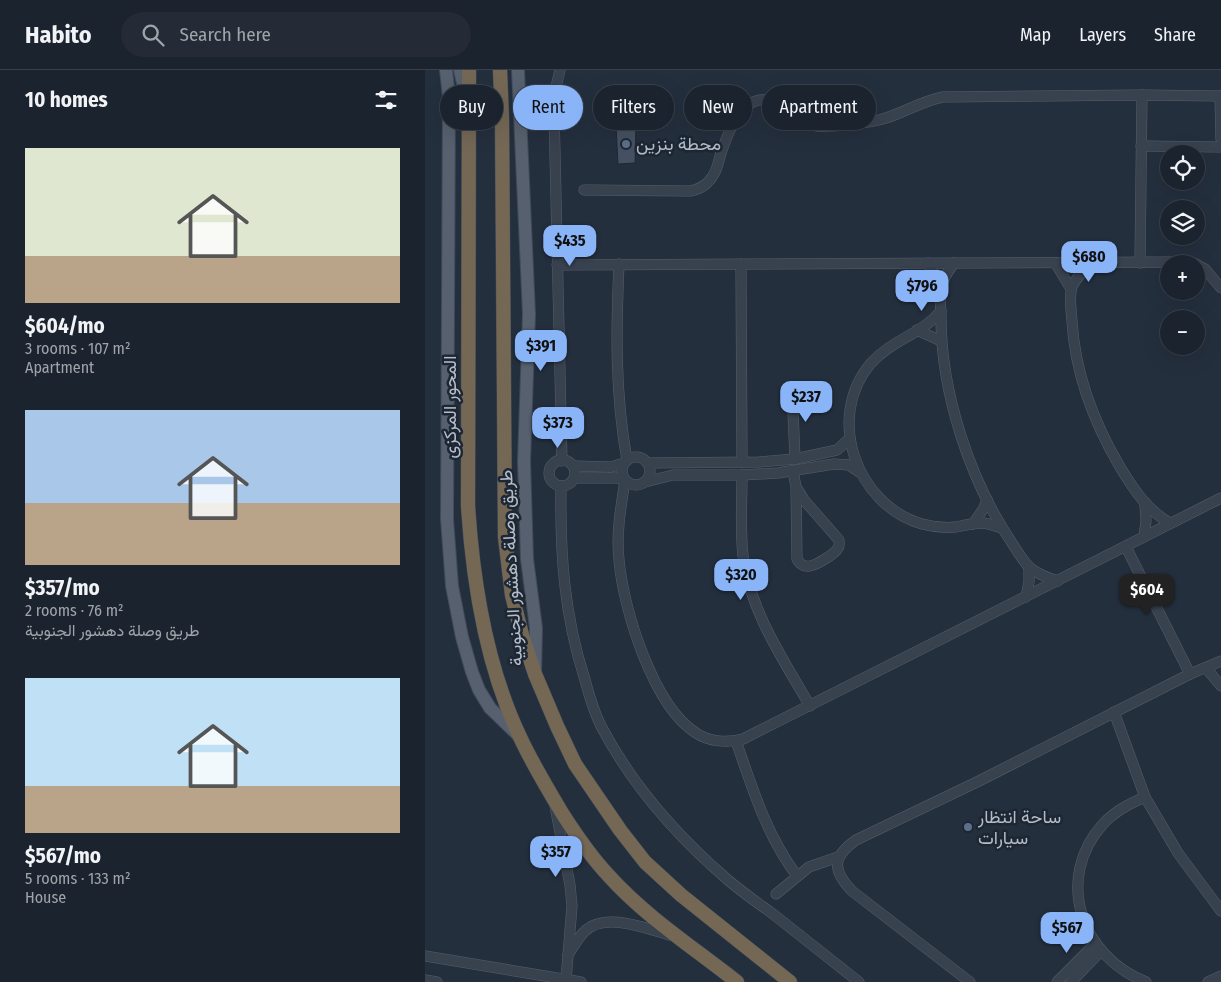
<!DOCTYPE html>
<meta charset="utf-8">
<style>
:root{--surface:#1b232e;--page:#242b36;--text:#f1f3f6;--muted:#a0a4aa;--line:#39404a;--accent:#8ab4f8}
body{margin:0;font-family:"Fira Sans Condensed",Vazirmatn,sans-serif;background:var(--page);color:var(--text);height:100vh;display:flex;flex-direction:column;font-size:19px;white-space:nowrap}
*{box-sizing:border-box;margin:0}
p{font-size:16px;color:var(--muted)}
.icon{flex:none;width:28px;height:28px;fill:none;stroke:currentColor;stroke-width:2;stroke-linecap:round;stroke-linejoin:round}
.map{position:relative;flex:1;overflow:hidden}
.details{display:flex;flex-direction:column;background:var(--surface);width:425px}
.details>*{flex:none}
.banner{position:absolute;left:15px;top:15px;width:475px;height:45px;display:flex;gap:10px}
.fabs{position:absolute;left:735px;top:75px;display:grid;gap:10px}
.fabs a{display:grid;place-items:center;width:45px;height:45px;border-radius:50%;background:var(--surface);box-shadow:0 5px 20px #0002,0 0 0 1px var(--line);font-size:25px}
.price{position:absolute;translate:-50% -42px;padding:0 11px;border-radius:10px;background:var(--accent);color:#111;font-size:16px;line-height:32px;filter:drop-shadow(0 1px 2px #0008)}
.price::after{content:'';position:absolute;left:50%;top:30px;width:15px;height:11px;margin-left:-8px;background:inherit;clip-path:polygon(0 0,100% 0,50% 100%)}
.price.current{background:#222;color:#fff}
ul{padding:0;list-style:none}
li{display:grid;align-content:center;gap:10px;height:265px;padding:0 25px}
li span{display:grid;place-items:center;height:155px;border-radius:0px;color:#555}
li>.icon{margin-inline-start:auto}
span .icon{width:90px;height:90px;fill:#fffc;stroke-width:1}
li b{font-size:21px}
h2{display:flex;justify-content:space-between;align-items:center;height:60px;padding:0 25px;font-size:21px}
.pill{padding:0 18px;border-radius:22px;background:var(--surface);box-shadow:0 5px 20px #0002,0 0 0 1px var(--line);font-size:18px;line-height:45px}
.pill.current{background:var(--accent);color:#111}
header{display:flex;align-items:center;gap:30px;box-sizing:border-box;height:70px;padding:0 25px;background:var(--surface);border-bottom:1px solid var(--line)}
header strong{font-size:24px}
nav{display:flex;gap:28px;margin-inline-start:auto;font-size:18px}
.search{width:350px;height:45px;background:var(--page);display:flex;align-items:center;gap:12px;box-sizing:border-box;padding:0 18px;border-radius:28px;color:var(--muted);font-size:19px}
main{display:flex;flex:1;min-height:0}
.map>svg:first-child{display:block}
.building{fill:#455162;stroke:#1f2835}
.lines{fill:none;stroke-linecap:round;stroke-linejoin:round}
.minor-casing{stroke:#565f6c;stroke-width:11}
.major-casing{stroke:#414a57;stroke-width:14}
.highway-casing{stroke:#434c59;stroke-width:15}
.minor{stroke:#38414e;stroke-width:10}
.major{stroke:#56606e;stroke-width:12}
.highway{stroke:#746855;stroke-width:14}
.service-dot{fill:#5c6f8a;stroke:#1d2633;stroke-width:2}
.labels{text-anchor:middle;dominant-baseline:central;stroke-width:5;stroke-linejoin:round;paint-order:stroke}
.poi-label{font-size:18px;fill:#b4bcc9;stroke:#1d2633;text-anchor:start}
.street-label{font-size:18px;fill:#b4bcc9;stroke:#1d2633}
</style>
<header>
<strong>Habito</strong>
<div class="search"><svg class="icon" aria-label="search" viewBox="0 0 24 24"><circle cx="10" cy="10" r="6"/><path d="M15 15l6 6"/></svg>Search here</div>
<nav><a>Map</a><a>Layers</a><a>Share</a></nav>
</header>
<main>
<section class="details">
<h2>10 homes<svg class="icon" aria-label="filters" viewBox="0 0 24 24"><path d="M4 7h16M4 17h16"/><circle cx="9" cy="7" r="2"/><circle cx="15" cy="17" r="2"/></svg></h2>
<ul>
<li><span style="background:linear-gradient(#dfe7d0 70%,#b9a48a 0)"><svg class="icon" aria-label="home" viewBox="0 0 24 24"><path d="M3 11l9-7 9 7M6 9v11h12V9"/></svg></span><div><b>$604/mo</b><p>3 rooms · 107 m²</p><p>Apartment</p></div></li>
<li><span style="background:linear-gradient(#a9c7e8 60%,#b9a48a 0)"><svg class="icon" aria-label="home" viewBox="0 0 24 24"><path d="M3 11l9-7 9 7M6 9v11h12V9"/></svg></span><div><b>$357/mo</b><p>2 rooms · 76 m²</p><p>طريق وصلة دهشور الجنوبية</p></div></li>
<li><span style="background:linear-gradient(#bfe0f5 70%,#b9a48a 0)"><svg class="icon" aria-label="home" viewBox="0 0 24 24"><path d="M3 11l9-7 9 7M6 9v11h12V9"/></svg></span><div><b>$567/mo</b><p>5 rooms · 133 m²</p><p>House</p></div></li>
</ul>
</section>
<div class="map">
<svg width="796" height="912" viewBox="0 0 796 912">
<rect width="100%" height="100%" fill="#242f3e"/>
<!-- building -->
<path class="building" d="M191 55H211L210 93 193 94Z"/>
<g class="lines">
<!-- minor casing -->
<g class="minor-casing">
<g id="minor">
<path d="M135 0 130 21 129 40 137 391"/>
<path d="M795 26 796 69"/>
<path d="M716 76 796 77"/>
<path d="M159 120 265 121C271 120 277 118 282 113 291 105 293 94 296 83 302 66 311 40 328 32 356 20 367 53 392 56 407 57 446 53 461 48 480 42 497 31 518 27L717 25 796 26"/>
<path d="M503 193 516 218"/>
<path d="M529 193C524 200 518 208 516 217 514 226 516 237 516 247 516 323 545 411 587 473 592 481 598 491 605 498 613 504 623 508 633 511"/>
<path d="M715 193 717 25"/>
<path d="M194 194C191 261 190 323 202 390"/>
<path d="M316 194 317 392"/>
<path d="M631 194 646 219"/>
<path d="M667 194C659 200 651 207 647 217 644 226 646 240 647 251 650 304 668 351 695 397 709 420 722 440 745 453"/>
<path d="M771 194 780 199 796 218"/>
<path d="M132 195 744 192 770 194"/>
<path d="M516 241C497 264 468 269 446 293 400 347 431 435 497 454 508 457 520 458 531 457 540 455 549 453 558 453 564 454 571 456 577 458"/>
<path d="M492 260 516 271"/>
<path d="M367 317 370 389"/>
<circle cx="211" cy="401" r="14"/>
<circle cx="137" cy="403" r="13"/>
<path d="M222 393 334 392 370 389 412 380 425 368"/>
<path d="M148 396 186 397 199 393"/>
<path d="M368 401 371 417 379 430 414 470C414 474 415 475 413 478 410 484 388 498 381 496 376 496 374 492 372 489L371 417"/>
<path d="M317 405C317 432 315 460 318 486 325 541 358 589 385 636"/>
<path d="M149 408H192L199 409"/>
<path d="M200 410C196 437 191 463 194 490 198 538 228 636 271 663 284 672 303 673 318 669L796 428"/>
<path d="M220 412 248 405H317L353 403 409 394 424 395 434 402"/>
<path d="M136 416C135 484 139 545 160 610 164 625 169 642 176 656 207 715 253 767 303 810 317 822 333 833 348 844 377 867 405 889 434 912"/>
<path d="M548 454 559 438 562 429"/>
<path d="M719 467 721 451 720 434"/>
<path d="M701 477 765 604"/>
<path d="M601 527 604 512V497"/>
<path d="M781 598 796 616"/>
<path d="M689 642 720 727 753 783 796 841"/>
<path d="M311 671C328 720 341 764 372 806"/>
<path d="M720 727C704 734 690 741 678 754 629 808 656 887 721 912"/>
<path d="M130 736 145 815 147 836 141 910"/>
<path d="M351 824 384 797 413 787"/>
<path d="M143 885C148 877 153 868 159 862 180 840 224 860 249 866"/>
<path d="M0 886 156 912"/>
<path d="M0 910 12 912"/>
<path d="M545 912 427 821C407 800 407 787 431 770L552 712 765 604 796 591"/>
<path d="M632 912 670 874"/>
<path d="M646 912 676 881"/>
<path d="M783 912 796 906"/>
</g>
</g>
<!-- major casing -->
<g class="major-casing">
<g id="major">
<path d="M21 0 24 27 22 449 27 516 37 567 47 602 54 620 65 638 94 666"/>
<path d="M35 0 41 27"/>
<path d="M93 0 104 244 99 391 102 489 111 558 110 604"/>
</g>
</g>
<!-- highway casing -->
<g class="highway-casing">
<g id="highway">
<path d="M44 0 43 436C48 514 61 596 95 667 107 693 122 718 137 743 151 765 166 787 184 806 221 847 269 878 312 912"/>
<path d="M75 0 77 48 80 467 87 525 97 565 110 604 132 656 150 694 195 760 220 792 256 825 365 912"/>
</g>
</g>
<!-- minor -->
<use href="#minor" class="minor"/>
<!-- major -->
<use href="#major" class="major"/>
<!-- highway -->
<use href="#highway" class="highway"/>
</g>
<!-- markers -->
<g class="service-dot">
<circle cx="201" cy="74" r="5"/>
<circle cx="543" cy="757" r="5"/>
</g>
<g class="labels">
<!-- poi labels -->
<g class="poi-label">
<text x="211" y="74">محطة بنزين</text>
<text x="553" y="747">ساحة انتظار<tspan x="553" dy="21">سيارات</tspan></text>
</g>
<!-- street labels -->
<g class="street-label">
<text transform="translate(25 337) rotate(-90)">المحور المركزى</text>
<text transform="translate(86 498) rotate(-93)">طريق وصلة دهشور الجنوبية</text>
</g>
</g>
</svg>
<div class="fabs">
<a><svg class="icon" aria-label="locate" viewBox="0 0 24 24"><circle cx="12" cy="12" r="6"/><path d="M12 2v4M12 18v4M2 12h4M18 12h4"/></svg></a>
<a><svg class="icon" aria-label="layers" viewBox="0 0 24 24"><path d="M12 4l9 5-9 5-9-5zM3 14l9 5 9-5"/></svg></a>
<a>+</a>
<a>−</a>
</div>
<b class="price" style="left:145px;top:197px">$435</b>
<b class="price" style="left:664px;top:213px">$680</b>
<b class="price" style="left:497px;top:242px">$796</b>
<b class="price" style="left:116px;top:302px">$391</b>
<b class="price" style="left:381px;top:353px">$237</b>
<b class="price" style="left:133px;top:379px">$373</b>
<b class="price" style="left:316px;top:531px">$320</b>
<b class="price current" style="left:722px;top:546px">$604</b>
<b class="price" style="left:131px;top:808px">$357</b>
<b class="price" style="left:642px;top:884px">$567</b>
<div class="banner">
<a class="pill">Buy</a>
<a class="pill current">Rent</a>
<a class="pill">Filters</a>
<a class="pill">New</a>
<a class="pill">Apartment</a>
</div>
</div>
</main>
